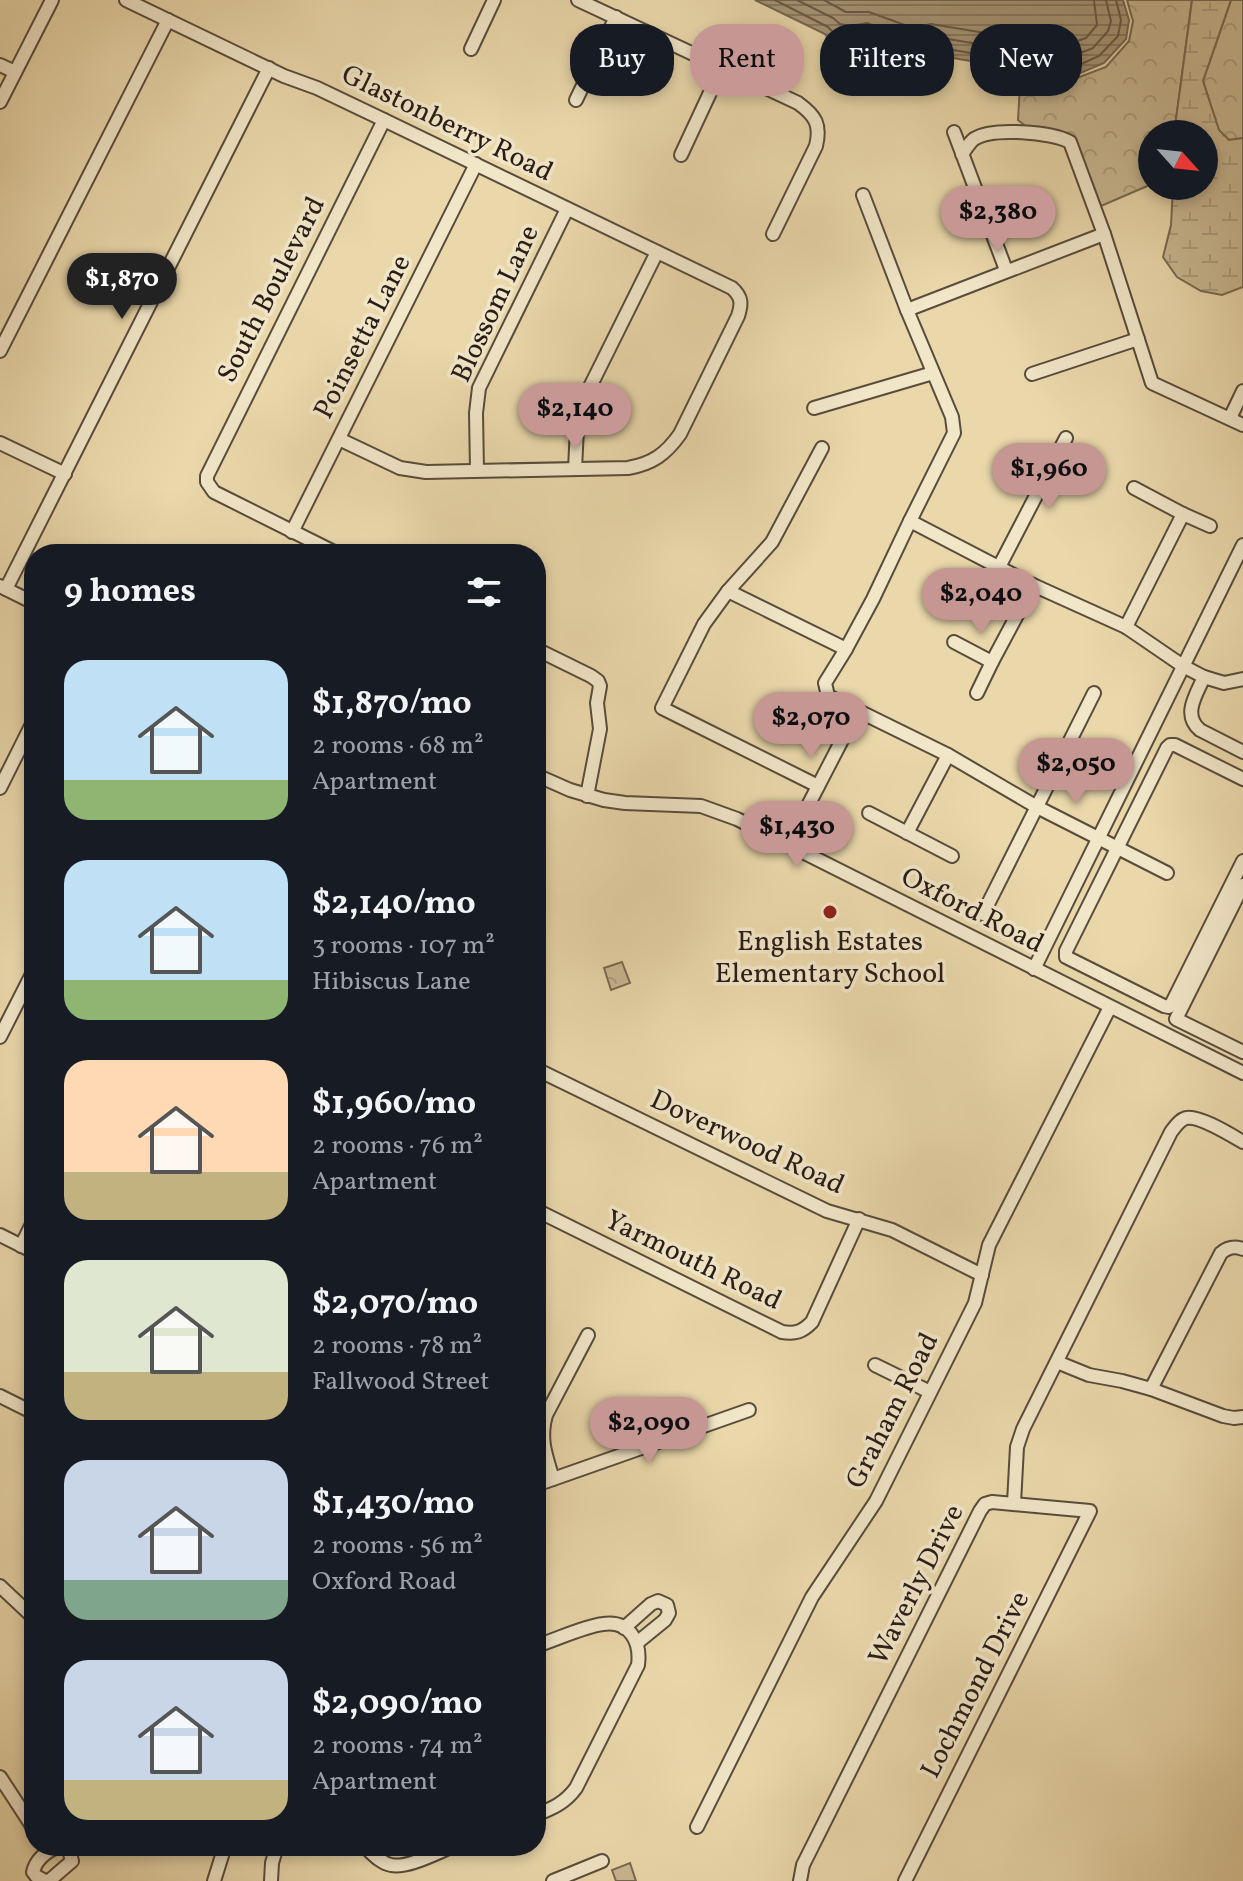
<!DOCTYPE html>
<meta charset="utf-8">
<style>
:root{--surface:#171b24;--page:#20242c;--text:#f1f3f6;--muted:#9ea1a6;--accent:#c59692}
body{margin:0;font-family:Vollkorn,serif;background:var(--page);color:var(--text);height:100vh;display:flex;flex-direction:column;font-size:30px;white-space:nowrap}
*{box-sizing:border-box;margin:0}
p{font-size:26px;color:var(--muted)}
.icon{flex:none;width:44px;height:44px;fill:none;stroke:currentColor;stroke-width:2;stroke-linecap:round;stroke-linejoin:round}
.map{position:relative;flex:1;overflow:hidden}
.details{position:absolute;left:24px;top:544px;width:522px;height:1312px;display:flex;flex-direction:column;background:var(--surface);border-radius:32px;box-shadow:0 4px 12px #0003}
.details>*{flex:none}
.guide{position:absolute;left:570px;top:24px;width:552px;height:72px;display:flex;gap:16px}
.needle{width:52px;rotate:117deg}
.fabs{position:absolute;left:1138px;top:120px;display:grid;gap:16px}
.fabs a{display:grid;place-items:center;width:80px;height:80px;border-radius:50%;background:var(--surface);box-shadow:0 4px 12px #0003;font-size:40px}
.price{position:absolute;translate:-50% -68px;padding:0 18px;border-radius:28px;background:var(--accent);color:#111;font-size:26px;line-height:52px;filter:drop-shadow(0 2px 4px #0008)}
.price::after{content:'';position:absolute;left:50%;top:48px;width:24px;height:18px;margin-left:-12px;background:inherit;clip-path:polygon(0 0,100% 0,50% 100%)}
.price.selected{background:#222;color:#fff}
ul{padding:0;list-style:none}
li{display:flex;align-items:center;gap:24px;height:200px;padding:0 40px}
li span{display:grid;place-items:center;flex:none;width:224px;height:160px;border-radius:24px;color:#555}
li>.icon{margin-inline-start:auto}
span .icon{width:96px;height:96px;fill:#fffc;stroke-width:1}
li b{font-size:34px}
h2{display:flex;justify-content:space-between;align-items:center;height:96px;padding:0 40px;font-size:34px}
.chip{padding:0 28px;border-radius:32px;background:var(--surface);box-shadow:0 4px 12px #0003;font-size:28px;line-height:72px}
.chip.selected{background:var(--accent);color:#111}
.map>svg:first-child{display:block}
.forest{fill:url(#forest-crowns);stroke:#786a54;stroke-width:2}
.wetland{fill:url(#wetland-marsh);stroke:#786a54;stroke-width:2}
.pitch{fill:#c9b892;stroke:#786a54;stroke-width:2}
.water{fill:url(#water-rules);stroke:#756752;stroke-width:2}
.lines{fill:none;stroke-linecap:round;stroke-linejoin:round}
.shore{stroke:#685a48;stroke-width:2}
.minor-casing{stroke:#584c3c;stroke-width:16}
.minor{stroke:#f1e6c8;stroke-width:12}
.poi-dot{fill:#8f2418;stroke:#f1e6c8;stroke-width:3}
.labels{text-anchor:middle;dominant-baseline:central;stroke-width:7;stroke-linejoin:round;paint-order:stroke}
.street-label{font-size:28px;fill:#281d17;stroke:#f1e6c8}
.poi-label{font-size:28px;fill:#281d17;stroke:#f1e6c8}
</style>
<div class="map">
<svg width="1243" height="1881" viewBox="0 0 1243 1881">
<defs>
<pattern id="forest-crowns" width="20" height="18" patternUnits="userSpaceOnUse" patternTransform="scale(2)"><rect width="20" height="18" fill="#c9b892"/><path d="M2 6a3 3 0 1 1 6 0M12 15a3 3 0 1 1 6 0" fill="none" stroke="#ad9e7d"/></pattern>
<pattern id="wetland-marsh" width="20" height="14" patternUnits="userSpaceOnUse" patternTransform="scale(2)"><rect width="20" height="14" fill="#c9b892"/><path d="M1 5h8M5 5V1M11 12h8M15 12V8" fill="none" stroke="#ad9e7d"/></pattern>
<pattern id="water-rules" width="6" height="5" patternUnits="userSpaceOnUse" patternTransform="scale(2)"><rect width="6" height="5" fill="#a89879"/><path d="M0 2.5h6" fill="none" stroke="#897b62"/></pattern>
</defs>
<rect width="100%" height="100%" fill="#ead8ab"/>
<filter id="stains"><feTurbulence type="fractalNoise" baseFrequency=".0025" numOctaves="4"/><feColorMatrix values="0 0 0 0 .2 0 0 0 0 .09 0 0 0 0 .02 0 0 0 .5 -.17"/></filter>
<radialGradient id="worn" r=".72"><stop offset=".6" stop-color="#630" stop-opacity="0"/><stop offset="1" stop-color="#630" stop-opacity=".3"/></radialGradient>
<!-- forest -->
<g class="forest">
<path d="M1127 0H1192L1174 134H1152V184L1101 206 1094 196 1079 153 1028 128 1018 120 1021 68H1034L1050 75H1053L1072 80 1106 67 1129 41 1133 21Z"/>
<path d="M1231 0H1243V138L1229 140 1219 131 1203 81Z"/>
<path d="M622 962 630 983 611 990 604 968Z"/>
</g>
<!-- wetland -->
<path class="wetland" d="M1192 0H1231L1203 81 1219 130 1229 140 1243 138V287L1222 295 1201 291 1177 277 1163 257 1171 225 1173 186H1204V134H1174Z"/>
<!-- pitch -->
<path class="pitch" d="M630 1863 636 1881H616L612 1870Z"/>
<!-- water -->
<path class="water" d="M755 0H1123L1129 20 1126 39 1104 63 1071 77 1034 64 982 63 930 54 914 62 890 51 874 47 863 41 851 45 843 42 833 45 825 34Z"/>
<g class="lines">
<!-- shore -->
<g class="shore">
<path d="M775 0 828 27 836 35 851 36 865 33 913 53 931 46 982 55 1036 56 1072 68 1099 56 1118 36 1121 20 1116 0"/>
<path d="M797 0 833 18 840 24 851 26 867 23 913 41 930 36 984 45 1035 46 1070 57 1093 48 1108 31 1111 21 1106 0"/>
<path d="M824 0 846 12H869L913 28 931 24 985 33 1036 34 1069 44 1086 38 1097 25 1094 0"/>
</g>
<!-- minor casing -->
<g class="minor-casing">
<g id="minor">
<path d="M126 0 284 76 317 88 384 120 732 288C742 297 742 304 738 316L680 434C666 454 652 464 628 468L426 472 400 468 339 439"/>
<path d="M578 0 798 103C816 116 821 125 816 146L773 234"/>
<path d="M471 49 494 0"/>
<path d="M0 65 15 72"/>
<path d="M576 100 616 17"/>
<path d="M0 102 52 0"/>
<path d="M954 132 1006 270"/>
<path d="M962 154C966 149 969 143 974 139 992 127 1052 132 1070 142L1104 234 1152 383 1243 425"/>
<path d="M681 155 722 67"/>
<path d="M863 195 907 310 952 417 954 433 910 521 873 599 846 649 825 683 828 696 948 755 1037 807 1167 873"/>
<path d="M907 310 1104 234"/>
<path d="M0 351 168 20"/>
<path d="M1032 374 1138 339"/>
<path d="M814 408 933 373"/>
<path d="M1230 418 1243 391"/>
<path d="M0 443 65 474"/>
<path d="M575 469 577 428 584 399 657 252"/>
<path d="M477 470 476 413 479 388 567 209"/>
<path d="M1134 488 1183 514 1210 526"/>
<path d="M910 521 1033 585 1126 627 1183 666 1204 677 1224 683 1243 679"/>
<path d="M292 532 476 164"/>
<path d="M338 554 214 492 207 482V476L384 120"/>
<path d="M999 567 1066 438"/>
<path d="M0 586 34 603"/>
<path d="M6 589 269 68"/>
<path d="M728 591 846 649"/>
<path d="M1126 627 1183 514"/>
<path d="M954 642 992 662"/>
<path d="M536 649 591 676 598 681 600 686 597 703 600 729 587 796"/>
<path d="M1204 677C1196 695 1182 715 1200 730L1243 752"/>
<path d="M977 693 992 662 1033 585"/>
<path d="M536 775 570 790 604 800 625 803 701 806 737 819 1243 1073"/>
<path d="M1243 779 1175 745H1170L1167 748 1066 951V957L1164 1006 1169 1007 1172 1003 1243 861"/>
<path d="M818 786 662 708 704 624 728 591 772 542 822 448"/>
<path d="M0 788 34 720"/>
<path d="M869 813 952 856"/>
<path d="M798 825 857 711"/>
<path d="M907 833 948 755"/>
<path d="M1243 885 1176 1019 1243 1052"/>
<path d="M983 914 1094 693"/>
<path d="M1034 969 1243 545"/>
<path d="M0 1037 34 970"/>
<path d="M536 1069 827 1211 892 1230 982 1275"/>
<path d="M536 1210 782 1332C796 1334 802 1332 812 1322L859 1219"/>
<path d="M0 1235 34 1252"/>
<path d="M21 1246 34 1220"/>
<path d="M1057 1362 1089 1375 1122 1381 1151 1389 1223 1416 1234 1418 1243 1417"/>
<path d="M875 1365 930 1392"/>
<path d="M1151 1389 1221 1253C1228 1247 1234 1246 1243 1249"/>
<path d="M0 1396 34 1413"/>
<path d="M553 1479C546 1455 539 1440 546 1415L588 1335"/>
<path d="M536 1485 749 1410"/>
<path d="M1014 1503 1017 1447 1023 1429 1171 1132C1175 1127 1179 1120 1186 1118 1199 1115 1231 1135 1243 1142"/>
<path d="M0 1586 34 1618"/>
<path d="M624 1628 651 1604 658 1601 667 1605 669 1613 665 1620 638 1642"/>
<path d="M536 1646C555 1640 585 1626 603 1624 630 1620 641 1642 638 1665L576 1788C565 1803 553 1808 536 1815"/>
<path d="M0 1777 34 1829"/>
<path d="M697 1827 812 1597 876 1501 975 1303 989 1245 1110 1007"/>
<path d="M364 1846C372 1853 380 1863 391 1865 407 1869 438 1852 454 1846"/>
<path d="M45 1881 36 1876 33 1872C36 1859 47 1851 59 1846"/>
<path d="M46 1881 50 1880 72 1861 69 1850 60 1846"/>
<path d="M214 1881 225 1846"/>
<path d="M271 1881 272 1863 277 1846"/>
<path d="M553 1881 602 1861"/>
<path d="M800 1881 803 1865 980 1511 985 1504 992 1502 1090 1511 905 1881"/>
</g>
</g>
<!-- minor -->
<use href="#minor" class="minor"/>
</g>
<!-- markers -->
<circle class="poi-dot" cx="830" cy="912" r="8"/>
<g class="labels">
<!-- street labels -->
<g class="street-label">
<text transform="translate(447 124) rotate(26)">Glastonberry Road</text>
<text transform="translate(272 290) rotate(-63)">South Boulevard</text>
<text transform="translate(496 304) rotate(-65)">Blossom Lane</text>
<text transform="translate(363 337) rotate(-63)">Poinsetta Lane</text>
<text transform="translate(972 911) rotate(27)">Oxford Road</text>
<text transform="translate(747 1143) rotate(25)">Doverwood Road</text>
<text transform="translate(693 1261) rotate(26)">Yarmouth Road</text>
<text transform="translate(893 1411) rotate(-63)">Graham Road</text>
<text transform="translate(917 1585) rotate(-63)">Waverly Drive</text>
<text transform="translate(976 1685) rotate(-63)">Lochmond Drive</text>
</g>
<!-- poi labels -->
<g class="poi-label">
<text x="830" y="942">English Estates<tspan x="830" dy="32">Elementary School</tspan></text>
</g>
</g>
<rect width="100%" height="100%" filter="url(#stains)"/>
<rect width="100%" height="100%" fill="url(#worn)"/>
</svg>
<div class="fabs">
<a><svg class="needle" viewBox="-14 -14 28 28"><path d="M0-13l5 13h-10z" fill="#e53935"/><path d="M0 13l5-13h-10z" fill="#9ea1a6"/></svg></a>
</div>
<b class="price" style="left:998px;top:254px">$2,380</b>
<b class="price selected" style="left:122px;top:321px">$1,870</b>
<b class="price" style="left:575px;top:451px">$2,140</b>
<b class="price" style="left:1049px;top:511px">$1,960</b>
<b class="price" style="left:981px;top:636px">$2,040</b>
<b class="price" style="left:811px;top:760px">$2,070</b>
<b class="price" style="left:1076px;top:806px">$2,050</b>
<b class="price" style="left:797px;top:869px">$1,430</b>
<b class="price" style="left:649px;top:1465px">$2,090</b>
<div class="guide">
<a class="chip">Buy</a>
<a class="chip selected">Rent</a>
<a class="chip">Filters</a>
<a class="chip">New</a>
</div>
<section class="details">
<h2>9 homes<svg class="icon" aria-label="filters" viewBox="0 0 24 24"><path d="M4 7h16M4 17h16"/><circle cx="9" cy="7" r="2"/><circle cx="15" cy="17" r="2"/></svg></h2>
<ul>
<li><span style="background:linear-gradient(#bfe0f5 75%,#8fb573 0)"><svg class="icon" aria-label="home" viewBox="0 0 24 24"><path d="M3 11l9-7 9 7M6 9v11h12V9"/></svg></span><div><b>$1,870/mo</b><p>2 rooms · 68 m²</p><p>Apartment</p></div></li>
<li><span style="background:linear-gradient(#bfe0f5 75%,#8fb573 0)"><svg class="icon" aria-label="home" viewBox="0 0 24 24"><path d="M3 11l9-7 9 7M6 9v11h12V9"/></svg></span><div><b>$2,140/mo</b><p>3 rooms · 107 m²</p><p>Hibiscus Lane</p></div></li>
<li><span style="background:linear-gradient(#ffd9b3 70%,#c2b280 0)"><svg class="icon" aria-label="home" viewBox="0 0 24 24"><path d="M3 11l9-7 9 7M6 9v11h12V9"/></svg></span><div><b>$1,960/mo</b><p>2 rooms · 76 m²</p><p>Apartment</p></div></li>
<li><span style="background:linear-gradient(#dfe7d0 70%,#c2b280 0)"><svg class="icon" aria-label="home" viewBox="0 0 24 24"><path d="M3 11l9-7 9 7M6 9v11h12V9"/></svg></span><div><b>$2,070/mo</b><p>2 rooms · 78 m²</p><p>Fallwood Street</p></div></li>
<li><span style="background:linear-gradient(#c9d6e8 75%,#7fa58c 0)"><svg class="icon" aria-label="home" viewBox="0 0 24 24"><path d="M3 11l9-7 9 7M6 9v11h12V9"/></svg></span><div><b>$1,430/mo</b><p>2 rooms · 56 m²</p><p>Oxford Road</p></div></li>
<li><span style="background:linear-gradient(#c9d6e8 75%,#c2b280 0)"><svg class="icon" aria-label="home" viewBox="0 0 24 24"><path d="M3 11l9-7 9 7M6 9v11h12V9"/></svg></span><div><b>$2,090/mo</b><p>2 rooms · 74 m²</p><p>Apartment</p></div></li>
</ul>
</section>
</div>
